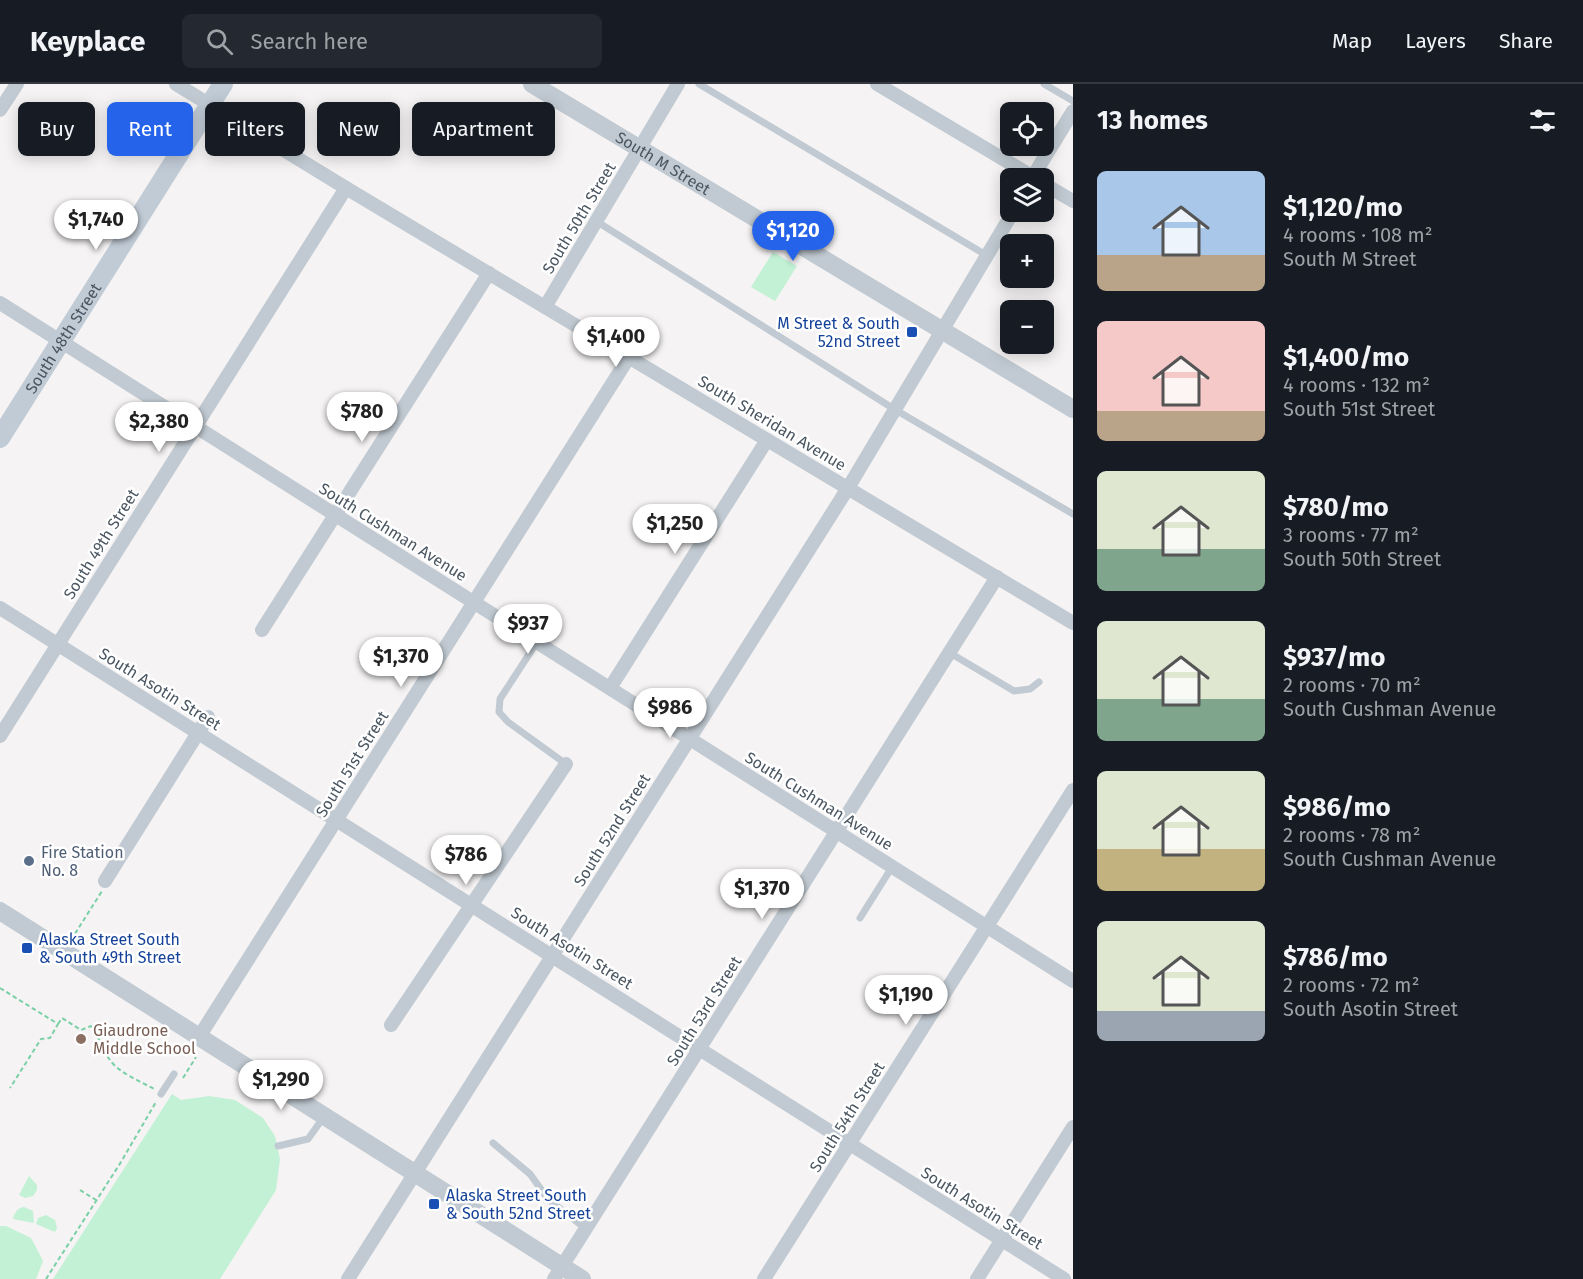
<!DOCTYPE html>
<meta charset="utf-8">
<style>
:root{--surface:#171b24;--page:#242831;--text:#f1f3f6;--muted:#9ea1a6;--line:#363941;--accent:#2563eb}
body{margin:0;font-family:"Fira Sans",sans-serif;background:var(--page);color:var(--text);height:100vh;display:flex;flex-direction:column;font-size:22px;white-space:nowrap}
*{box-sizing:border-box;margin:0}
p{font-size:20px;color:var(--muted)}
.icon{flex:none;width:33px;height:33px;fill:none;stroke:currentColor;stroke-width:2;stroke-linecap:round;stroke-linejoin:round}
.map{position:relative;flex:1;overflow:hidden}
.details{display:flex;flex-direction:column;background:var(--surface);width:510px}
.details>*{flex:none}
.banner{position:absolute;left:18px;top:18px;width:570px;height:54px;display:flex;gap:12px}
.controls{position:absolute;left:1000px;top:18px;display:grid;gap:12px}
.controls a{display:grid;place-items:center;width:54px;height:54px;border-radius:9px;background:var(--surface);box-shadow:0 3px 15px #0003;font-size:30px}
.price{position:absolute;translate:-50% -51px;padding:0 14px;border-radius:21px;background:#fff;color:#222;font-size:20px;line-height:39px;filter:drop-shadow(0 2px 3px #0008)}
.price::after{content:'';position:absolute;left:50%;top:36px;width:18px;height:14px;margin-left:-9px;background:inherit;clip-path:polygon(0 0,100% 0,50% 100%)}
.price.current{background:var(--accent);color:#fff}
ul{padding:0;list-style:none}
li{display:flex;align-items:center;gap:18px;height:150px;padding:0 24px}
li span{display:grid;place-items:center;flex:none;width:168px;height:120px;border-radius:9px;color:#555}
li>.icon{margin-inline-start:auto}
span .icon{width:72px;height:72px;fill:#fffc;stroke-width:1}
li b{font-size:26px}
h2{display:flex;justify-content:space-between;align-items:center;height:72px;padding:0 24px;font-size:26px}
.pill{padding:0 21px;border-radius:9px;background:var(--surface);box-shadow:0 3px 15px #0003;font-size:21px;line-height:54px}
.pill.current{background:var(--accent);color:#fff}
header{display:flex;align-items:center;gap:36px;box-sizing:border-box;height:84px;padding:0 30px;background:var(--surface);border-bottom:2px solid var(--line)}
header strong{font-size:28px}
nav{display:flex;gap:33px;margin-inline-start:auto;font-size:21px}
.search{width:420px;height:54px;background:var(--page);display:flex;align-items:center;gap:15px;box-sizing:border-box;padding:0 21px;border-radius:9px;color:var(--muted);font-size:22px}
main{display:flex;flex:1;min-height:0}
.map>svg:first-child{display:block}
.green{fill:#c3f1d5}
.lines{fill:none;stroke-linecap:round;stroke-linejoin:round}
.path{stroke:#7ad0a6;stroke-width:2;stroke-dasharray:4.5 3;stroke-linecap:butt}
.service{stroke:#c1cad2;stroke-width:7}
.minor{stroke:#c1cad2;stroke-width:14}
.tertiary{stroke:#c1cad2;stroke-width:18}
.secondary{stroke:#c1cbd6;stroke-width:20}
.transit-dot{fill:#1a4fb4;stroke:#fff;stroke-width:2}
.service-dot{fill:#5c6f8a;stroke:#fff;stroke-width:2}
.education-dot{fill:#8d6e63;stroke:#fff;stroke-width:2}
.labels{text-anchor:middle;dominant-baseline:central;stroke-width:5;stroke-linejoin:round;paint-order:stroke}
.street-label{font-size:16px;fill:#4a5661;stroke:#fff}
.transit-label{font-size:16px;fill:#164399;stroke:#fff;text-anchor:start}
.service-label{font-size:16px;fill:#4e5e75;stroke:#fff;text-anchor:start}
.education-label{font-size:16px;fill:#785e54;stroke:#fff;text-anchor:start}
</style>
<header>
<strong>Keyplace</strong>
<div class="search"><svg class="icon" aria-label="search" viewBox="0 0 24 24"><circle cx="10" cy="10" r="6"/><path d="M15 15l6 6"/></svg>Search here</div>
<nav><a>Map</a><a>Layers</a><a>Share</a></nav>
</header>
<main>
<div class="map">
<svg width="1073" height="1195" viewBox="0 0 1073 1195">
<rect width="100%" height="100%" fill="#f5f3f3"/>
<!-- green -->
<g class="green">
<path d="M773 168 797 182 775 217 751 203Z"/>
<path d="M172 1010 181 1016 209 1012 235 1016 263 1034 275 1052 280 1075 276 1106 220 1195H53Z"/>
<path d="M29 1092 37 1101V1106L33 1112 25 1114 19 1111Z"/>
<path d="M24 1123 33 1127 34 1139 13 1135C15 1128 17 1124 24 1123Z"/>
<path d="M46 1131 55 1136 57 1144 55 1148 36 1140 38 1134Z"/>
<path d="M0 1142H6L31 1154 43 1177 36 1195H0Z"/>
</g>
<g class="lines">
<!-- path -->
<g class="path">
<path d="M71 856 102 807"/>
<path d="M0 904 58 940 50 954 41 955 10 1004"/>
<path d="M58 940 62 934 81 946 91 942C100 954 102 965 110 976 119 989 140 997 154 1005"/>
<path d="M183 994 196 973"/>
<path d="M80 1106 96 1116"/>
<path d="M46 1195 121 1078 156 1018"/>
</g>
<!-- service -->
<g class="service">
<path d="M699 0 986 171"/>
<path d="M1044 0 1073 17"/>
<path d="M596 137 894 325 1073 430"/>
<path d="M537 558 500 615 499 628 508 638 566 680"/>
<path d="M950 569 1014 607 1030 605 1039 598"/>
<path d="M860 834 892 783"/>
<path d="M161 1010 174 990"/>
<path d="M493 1059 530 1090 548 1115 586 1145"/>
<path d="M278 1062 308 1055 323 1034"/>
</g>
<!-- minor -->
<g class="minor">
<path d="M176 0 346 104 1073 539"/>
<path d="M877 0 1035 94"/>
<path d="M0 26 17 0"/>
<path d="M1032 94 1073 27"/>
<path d="M1044 100 1073 117"/>
<path d="M0 219 1073 897"/>
<path d="M545 223 678 0"/>
<path d="M0 524 1064 1195"/>
<path d="M262 546 489 189"/>
<path d="M610 604 767 356"/>
<path d="M0 652 346 104"/>
<path d="M105 797 208 633"/>
<path d="M391 941 566 680"/>
<path d="M199 953 629 273"/>
<path d="M348 1195 848 404 1013 128"/>
<path d="M554 1195 997 493"/>
<path d="M764 1195 1073 706"/>
<path d="M977 1195 1073 1043"/>
</g>
<!-- tertiary -->
<g class="tertiary">
<path id="s1" d="M532 0 1073 325"/>
<path d="M0 827 582 1195"/>
</g>
<!-- secondary -->
<path class="secondary" id="s2" d="M0 354 223 0"/>
</g>
<!-- markers -->
<g class="transit-dot">
<rect x="906" y="242" width="12" height="12" rx="3"/>
<rect x="21" y="858" width="12" height="12" rx="3"/>
<rect x="428" y="1114" width="12" height="12" rx="3"/>
</g>
<circle class="service-dot" cx="29" cy="777" r="6"/>
<circle class="education-dot" cx="81" cy="955" r="6"/>
<g class="labels">
<!-- street labels -->
<g class="street-label">
<text stroke="none"><textPath href="#s1" startOffset="153">South M Street</textPath></text>
<text transform="translate(579 134) rotate(-59)">South 50th Street</text>
<text stroke="none"><textPath href="#s2" startOffset="118">South 48th Street</textPath></text>
<text transform="translate(772 339) rotate(31)">South Sheridan Avenue</text>
<text transform="translate(393 448) rotate(32)">South Cushman Avenue</text>
<text transform="translate(101 460) rotate(-58)">South 49th Street</text>
<text transform="translate(160 605) rotate(32)">South Asotin Street</text>
<text transform="translate(352 680) rotate(-58)">South 51st Street</text>
<text transform="translate(819 717) rotate(32)">South Cushman Avenue</text>
<text transform="translate(612 746) rotate(-58)">South 52nd Street</text>
<text transform="translate(572 864) rotate(32)">South Asotin Street</text>
<text transform="translate(704 927) rotate(-58)">South 53rd Street</text>
<text transform="translate(847 1033) rotate(-58)">South 54th Street</text>
<text transform="translate(982 1124) rotate(32)">South Asotin Street</text>
</g>
<!-- transit labels -->
<g class="transit-label">
<text x="900" y="239" text-anchor="end">M Street &amp; South<tspan x="900" dy="18">52nd Street</tspan></text>
<text x="39" y="855">Alaska Street South<tspan x="39" dy="18">&amp; South 49th Street</tspan></text>
<text x="446" y="1111">Alaska Street South<tspan x="446" dy="18">&amp; South 52nd Street</tspan></text>
</g>
<!-- service labels -->
<g class="service-label">
<text x="41" y="768">Fire Station<tspan x="41" dy="18">No. 8</tspan></text>
</g>
<!-- education labels -->
<g class="education-label">
<text x="93" y="946">Giaudrone<tspan x="93" dy="18">Middle School</tspan></text>
</g>
</g>
</svg>
<div class="controls">
<a><svg class="icon" aria-label="locate" viewBox="0 0 24 24"><circle cx="12" cy="12" r="6"/><path d="M12 2v4M12 18v4M2 12h4M18 12h4"/></svg></a>
<a><svg class="icon" aria-label="layers" viewBox="0 0 24 24"><path d="M12 4l9 5-9 5-9-5zM3 14l9 5 9-5"/></svg></a>
<a>+</a>
<a>−</a>
</div>
<b class="price" style="left:96px;top:167px">$1,740</b>
<b class="price current" style="left:793px;top:178px">$1,120</b>
<b class="price" style="left:616px;top:284px">$1,400</b>
<b class="price" style="left:362px;top:359px">$780</b>
<b class="price" style="left:159px;top:369px">$2,380</b>
<b class="price" style="left:675px;top:471px">$1,250</b>
<b class="price" style="left:528px;top:571px">$937</b>
<b class="price" style="left:401px;top:604px">$1,370</b>
<b class="price" style="left:670px;top:655px">$986</b>
<b class="price" style="left:466px;top:802px">$786</b>
<b class="price" style="left:762px;top:836px">$1,370</b>
<b class="price" style="left:906px;top:942px">$1,190</b>
<b class="price" style="left:281px;top:1027px">$1,290</b>
<div class="banner">
<a class="pill">Buy</a>
<a class="pill current">Rent</a>
<a class="pill">Filters</a>
<a class="pill">New</a>
<a class="pill">Apartment</a>
</div>
</div>
<section class="details">
<h2>13 homes<svg class="icon" aria-label="filters" viewBox="0 0 24 24"><path d="M4 7h16M4 17h16"/><circle cx="9" cy="7" r="2"/><circle cx="15" cy="17" r="2"/></svg></h2>
<ul>
<li><span style="background:linear-gradient(#a9c7e8 70%,#b9a48a 0)"><svg class="icon" aria-label="home" viewBox="0 0 24 24"><path d="M3 11l9-7 9 7M6 9v11h12V9"/></svg></span><div><b>$1,120/mo</b><p>4 rooms · 108 m²</p><p>South M Street</p></div></li>
<li><span style="background:linear-gradient(#f6c9c9 75%,#b9a48a 0)"><svg class="icon" aria-label="home" viewBox="0 0 24 24"><path d="M3 11l9-7 9 7M6 9v11h12V9"/></svg></span><div><b>$1,400/mo</b><p>4 rooms · 132 m²</p><p>South 51st Street</p></div></li>
<li><span style="background:linear-gradient(#dfe7d0 65%,#7fa58c 0)"><svg class="icon" aria-label="home" viewBox="0 0 24 24"><path d="M3 11l9-7 9 7M6 9v11h12V9"/></svg></span><div><b>$780/mo</b><p>3 rooms · 77 m²</p><p>South 50th Street</p></div></li>
<li><span style="background:linear-gradient(#dfe7d0 65%,#7fa58c 0)"><svg class="icon" aria-label="home" viewBox="0 0 24 24"><path d="M3 11l9-7 9 7M6 9v11h12V9"/></svg></span><div><b>$937/mo</b><p>2 rooms · 70 m²</p><p>South Cushman Avenue</p></div></li>
<li><span style="background:linear-gradient(#dfe7d0 65%,#c2b280 0)"><svg class="icon" aria-label="home" viewBox="0 0 24 24"><path d="M3 11l9-7 9 7M6 9v11h12V9"/></svg></span><div><b>$986/mo</b><p>2 rooms · 78 m²</p><p>South Cushman Avenue</p></div></li>
<li><span style="background:linear-gradient(#dfe7d0 75%,#9aa5b1 0)"><svg class="icon" aria-label="home" viewBox="0 0 24 24"><path d="M3 11l9-7 9 7M6 9v11h12V9"/></svg></span><div><b>$786/mo</b><p>2 rooms · 72 m²</p><p>South Asotin Street</p></div></li>
</ul>
</section>
</main>
